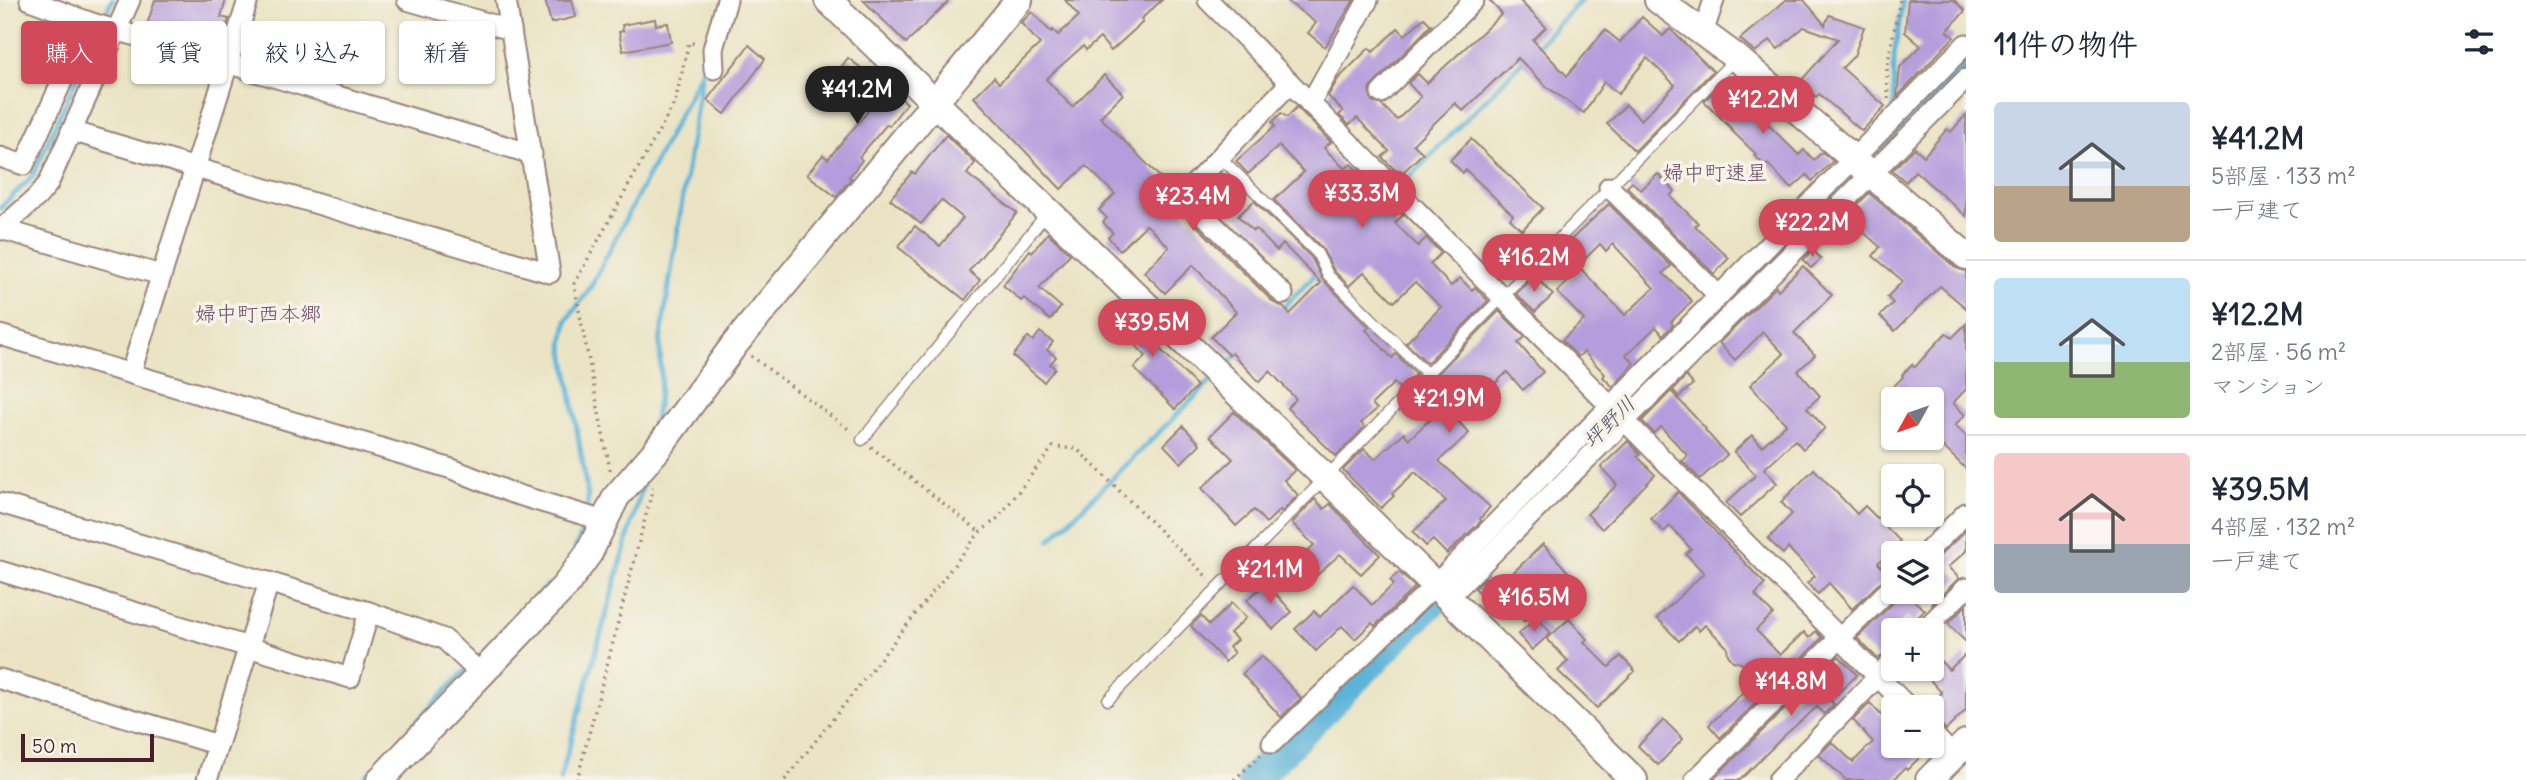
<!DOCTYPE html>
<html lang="ja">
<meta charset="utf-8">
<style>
:root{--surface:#fff;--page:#f2f2f3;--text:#1f2937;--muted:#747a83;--line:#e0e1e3;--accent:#d1495b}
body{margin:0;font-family:Delius,"Klee One",sans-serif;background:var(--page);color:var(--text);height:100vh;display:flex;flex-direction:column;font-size:26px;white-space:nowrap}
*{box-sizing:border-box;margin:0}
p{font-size:23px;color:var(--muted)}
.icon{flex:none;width:38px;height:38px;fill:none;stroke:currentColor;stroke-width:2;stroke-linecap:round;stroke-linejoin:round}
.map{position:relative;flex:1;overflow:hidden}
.drawer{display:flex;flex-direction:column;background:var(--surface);width:560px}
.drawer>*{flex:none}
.hud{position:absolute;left:21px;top:21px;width:665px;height:63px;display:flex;gap:14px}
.needle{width:46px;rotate:230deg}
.buttons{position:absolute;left:1881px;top:387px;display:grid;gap:14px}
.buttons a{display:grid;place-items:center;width:63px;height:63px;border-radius:7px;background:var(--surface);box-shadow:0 2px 5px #0004;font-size:35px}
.scale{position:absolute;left:21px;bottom:18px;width:133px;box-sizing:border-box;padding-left:7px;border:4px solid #4a1f2b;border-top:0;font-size:19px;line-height:24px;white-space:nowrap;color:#4a1f2b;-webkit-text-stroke:5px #f7f3e8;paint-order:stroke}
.price{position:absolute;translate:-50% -60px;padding:0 16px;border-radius:24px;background:var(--accent);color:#fff;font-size:23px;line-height:46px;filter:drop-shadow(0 2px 4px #0008)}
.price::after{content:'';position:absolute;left:50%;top:42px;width:21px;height:16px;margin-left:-10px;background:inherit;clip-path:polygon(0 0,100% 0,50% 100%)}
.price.current{background:#222;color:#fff}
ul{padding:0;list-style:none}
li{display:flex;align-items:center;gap:21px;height:175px;padding:0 28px}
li+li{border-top:2px solid var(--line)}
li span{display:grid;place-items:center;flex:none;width:196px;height:140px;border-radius:7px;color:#555}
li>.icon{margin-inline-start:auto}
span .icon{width:84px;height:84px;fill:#fffc;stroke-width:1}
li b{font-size:30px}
h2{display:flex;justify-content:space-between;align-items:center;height:84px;padding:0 28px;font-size:30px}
.chip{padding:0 24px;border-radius:7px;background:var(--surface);box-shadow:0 2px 5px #0004;font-size:24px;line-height:63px}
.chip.current{background:var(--accent);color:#fff}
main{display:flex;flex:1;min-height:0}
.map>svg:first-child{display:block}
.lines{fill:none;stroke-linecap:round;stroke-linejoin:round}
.stream{stroke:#5cb3d9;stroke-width:5}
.river{stroke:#5cb3d9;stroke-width:32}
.building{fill:#b49ddc}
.lane-casing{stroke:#9a8278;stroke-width:13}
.street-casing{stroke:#9a8278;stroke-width:23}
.secondary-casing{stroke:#9a8278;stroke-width:30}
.path{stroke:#9a8278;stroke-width:3.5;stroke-dasharray:2 5;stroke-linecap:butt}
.lane{stroke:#fff;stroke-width:10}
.street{stroke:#fff;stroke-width:19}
.secondary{stroke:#fff;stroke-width:26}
.labels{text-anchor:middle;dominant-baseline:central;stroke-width:7;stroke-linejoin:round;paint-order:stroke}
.neighbourhood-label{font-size:21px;fill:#6f4b69;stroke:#f7f3e8}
.water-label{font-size:21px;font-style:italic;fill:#505368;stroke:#f7f3e8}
</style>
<main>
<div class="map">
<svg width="1966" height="780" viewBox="0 0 1966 780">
<rect width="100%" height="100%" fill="#f7f3e8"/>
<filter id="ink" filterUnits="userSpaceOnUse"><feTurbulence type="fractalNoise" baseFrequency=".0143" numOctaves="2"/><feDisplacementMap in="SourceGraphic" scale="14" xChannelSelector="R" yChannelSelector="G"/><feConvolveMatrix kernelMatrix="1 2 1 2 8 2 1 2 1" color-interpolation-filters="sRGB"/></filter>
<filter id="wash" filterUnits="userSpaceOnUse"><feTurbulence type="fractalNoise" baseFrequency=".00686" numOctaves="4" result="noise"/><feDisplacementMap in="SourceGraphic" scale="28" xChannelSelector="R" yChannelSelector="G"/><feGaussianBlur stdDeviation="1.57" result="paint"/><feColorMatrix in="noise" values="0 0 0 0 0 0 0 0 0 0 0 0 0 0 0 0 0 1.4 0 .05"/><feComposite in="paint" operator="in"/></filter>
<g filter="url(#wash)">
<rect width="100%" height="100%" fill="#eae4c5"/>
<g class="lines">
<!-- stream -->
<g class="stream">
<path d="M1535 48 1581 0"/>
<path d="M1894 108V56L1903 0"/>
<path d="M1894 136V125"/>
<path d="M1381 206 1526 58"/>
<path d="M0 208 32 177 112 0"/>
<path d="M1279 312 1333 256"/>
<path d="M1223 369 1240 352"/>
<path d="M652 439 661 380 660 343 705 54"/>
<path d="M1050 540 1213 379"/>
<path d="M574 552 586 523 588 497 563 344 567 320 589 290 701 73"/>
<path d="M475 661 548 585"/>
<path d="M405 735 468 668"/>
<path d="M363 780 372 770"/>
<path d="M560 780 643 483"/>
</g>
<!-- river -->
<g class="river">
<path d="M1721 311 1966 63"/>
<path d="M1253 780 1462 571"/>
</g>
</g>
<g id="blocks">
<!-- building -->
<g class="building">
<path d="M155 0H226L221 17 229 19 221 44 147 25Z"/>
<path d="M545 0H572L576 17 551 23Z"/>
<path d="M863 0H950L906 43Z"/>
<path d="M1065 0H1162L1141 19 1143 22 1111 51 1100 38 1086 50 1083 46 1046 79 1072 107 1104 75 1123 94 1100 117 1169 186 1166 188 1172 194 1175 204 1274 303 1282 306 1290 314 1321 283 1283 244 1277 251 1256 229 1253 231 1238 216 1254 201 1311 257 1323 280 1369 327 1366 330 1392 358 1396 354 1416 374 1401 390 1394 383 1372 404 1377 409 1361 423 1365 427 1336 456 1287 408 1296 399 1270 371 1259 382 1232 353 1229 355 1211 337 1236 312 1193 265 1165 293 1144 272 1169 247 1148 226 1146 225 1120 250 1108 237 1113 233 1103 222 1107 218 1099 210 1115 194 1086 166 1061 189 974 97 994 77 999 83 1040 44 1021 23 1032 12 1051 32 1053 30 1058 35 1079 16Z"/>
<path d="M1286 0H1354L1325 47 1308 33 1316 23Z"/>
<path d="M1489 0H1519L1546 27 1533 40 1567 76 1605 30 1620 42 1642 17 1663 36 1670 29 1713 71 1635 151 1607 124 1626 105 1641 120 1675 85 1647 58 1618 94 1604 82 1584 113 1547 87 1518 58 1463 111 1455 103 1413 144 1423 153 1400 175 1382 157 1389 151 1357 118 1349 125 1339 115 1343 111 1328 96 1338 79 1369 48 1373 52 1398 28 1405 35 1424 18 1431 25 1369 89 1372 101 1382 105 1397 120 1421 97 1408 83 1418 74 1427 83 1502 14Z"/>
<path d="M1786 0H1804L1825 25 1829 15 1864 27 1854 56 1842 68 1885 106 1862 131 1819 94 1816 97 1800 82 1838 39 1804 27 1778 49 1770 40 1755 52 1740 39Z"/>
<path d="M1908 0H1954L1965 11 1947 31 1954 37 1897 97 1900 67 1921 46 1905 32Z"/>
<path d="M655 19 656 25 668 23 671 42 623 51 619 32 623 31 622 25Z"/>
<path d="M749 45 765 59 725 114 707 100Z"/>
<path d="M848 58 907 103 889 126 887 124 859 157 862 160 849 177 851 178 836 197 807 174 823 155 828 159 869 110 831 80Z"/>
<path d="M1728 78 1737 88 1742 83 1754 93 1745 102 1799 155 1804 150 1814 160 1822 152 1833 161 1812 181 1807 175 1791 189 1768 164 1765 166 1754 155 1756 154 1731 130 1732 129 1704 101Z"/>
<path d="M1297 107 1331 142 1324 148 1345 169 1351 164 1392 207 1394 205 1403 215 1395 223 1418 246 1426 238 1441 253 1430 264 1451 286 1460 278 1472 290 1475 287 1488 301 1427 363 1406 343 1441 307 1415 282 1394 302 1364 272 1349 286 1334 271 1322 248 1274 200 1304 172 1279 146 1248 174 1236 161 1275 126 1272 122 1281 113 1287 117Z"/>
<path d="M1966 115V216L1915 171 1906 182 1892 170 1915 148 1924 156 1947 129 1951 132Z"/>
<path d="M946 135 975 163 967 174 1017 213 969 271 980 280 965 300 898 247 915 226 940 246 963 218 941 200 921 224 890 199 912 172 915 174Z"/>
<path d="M1471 139 1543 208 1522 230 1510 219 1513 215 1466 170 1463 173 1450 160Z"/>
<path d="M1658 174 1675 191 1670 196 1698 223 1695 226 1729 258 1714 274 1627 187 1632 182 1641 190Z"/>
<path d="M1219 182 1236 200 1221 214 1203 197Z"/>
<path d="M1869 193 1956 268 1966 271V308L1940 286 1895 331 1880 316 1893 303 1887 297 1903 281 1873 256 1880 247 1846 216Z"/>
<path d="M1609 204 1671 266 1663 273 1692 301 1671 322 1673 325 1663 335 1656 327 1626 355 1634 363 1613 387 1603 377 1605 374 1584 352 1578 357 1562 340 1584 320 1557 292 1581 269 1625 315 1654 288 1613 244 1606 251 1600 244 1580 264 1563 247Z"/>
<path d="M1048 233 1070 254 1039 288 1061 307 1050 320 1024 298 1021 301 1003 285 1030 250 1032 252Z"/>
<path d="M1813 250 1821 259 1811 268 1803 260Z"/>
<path d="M1803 266 1832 295 1794 333 1815 355 1798 371 1820 396 1807 408 1825 428 1803 449 1795 440 1764 469 1777 483 1740 517 1726 503 1756 475 1734 452 1752 435 1762 446 1786 424 1750 385 1784 354 1763 332 1735 360 1719 343 1776 287 1778 290Z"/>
<path d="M1534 275 1553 295 1535 312 1516 294Z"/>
<path d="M1121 303 1153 335 1149 338 1197 386 1175 409 1134 368 1146 356 1121 331 1118 334 1104 321Z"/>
<path d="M1499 311 1525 337 1518 343 1543 372 1523 390 1507 372 1457 420 1469 433 1439 461 1490 507 1480 519 1481 521 1447 554 1433 540 1426 546 1413 532 1446 501 1415 472 1392 494 1394 496 1381 508 1343 470 1364 449 1375 459 1404 433 1409 439 1458 394 1438 373Z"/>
<path d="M1966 324V389L1953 403 1965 415 1955 425 1966 436V469L1932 436V399H1896L1889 391 1903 377 1902 375 1912 364 1915 367 1946 333 1952 338Z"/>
<path d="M1040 332 1053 342 1047 350 1056 357 1050 364 1055 368 1044 382 1013 356 1028 337 1033 341Z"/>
<path d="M1686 376 1693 384 1679 397 1673 390Z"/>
<path d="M1671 391 1706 429 1705 430 1727 455 1700 479 1682 461 1688 456 1661 427 1654 433 1642 421Z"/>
<path d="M1234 412 1295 470 1284 480 1298 495 1282 512 1280 510 1266 523 1254 510 1236 526 1202 488 1233 459 1210 436Z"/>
<path d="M1183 426 1200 444 1181 463 1164 445Z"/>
<path d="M1628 441 1640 454 1637 456 1655 475 1602 529 1587 514 1617 485 1601 467Z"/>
<path d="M1814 469 1857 514 1865 506 1900 541 1878 563 1888 575 1852 609 1829 583 1818 594 1807 583 1815 576 1788 548 1783 554 1768 539 1792 514 1781 502Z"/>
<path d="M1678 492 1765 584 1755 595 1773 614 1756 630 1780 655 1804 632 1809 638 1816 631 1822 638 1720 738 1709 725 1757 679 1741 663 1733 661 1728 655 1727 647 1705 625 1699 631 1695 626 1679 641 1657 618 1704 573 1686 554 1691 549 1670 526 1664 532 1651 519Z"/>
<path d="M1315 499 1324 509 1330 504 1380 555 1361 574 1340 554 1305 586 1289 568 1314 545 1292 523Z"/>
<path d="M1966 530V551L1948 567 1959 578 1932 605V563Z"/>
<path d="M1543 544 1586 592 1567 610 1552 595 1524 621 1506 603 1497 612 1475 588 1485 578 1496 589Z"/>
<path d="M1399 572 1415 587 1375 626 1372 623 1355 639 1342 626 1316 651 1295 629 1314 611 1320 617 1353 585 1372 605 1394 584 1390 580Z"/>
<path d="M1266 583 1292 612 1273 629 1247 600Z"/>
<path d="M1904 592 1925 610 1913 622 1907 616 1886 637 1894 646 1878 659 1857 638Z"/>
<path d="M1232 603 1246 618 1230 633 1237 640 1229 647 1234 653 1225 662 1191 626 1201 616 1209 625Z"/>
<path d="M1966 605V642L1948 624Z"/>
<path d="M1537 618 1551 633 1532 650 1518 634Z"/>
<path d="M1569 619 1587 639 1584 642 1609 667 1621 656 1635 671 1597 708 1558 671 1568 661 1547 639Z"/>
<path d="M1932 652 1949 670 1966 654V710L1946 730 1941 724 1932 721V703L1942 693 1919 668H1932Z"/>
<path d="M1262 656 1301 698 1281 717 1242 674Z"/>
<path d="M1839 656 1857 675 1830 700 1834 704 1824 714 1817 707 1786 734 1740 780H1712Z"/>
<path d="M1870 703 1894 729V746H1927L1929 748 1907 770 1905 768 1893 780H1846L1819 755 1832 742 1853 762 1873 742 1853 720Z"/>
<path d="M1664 720 1683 739 1658 765 1638 746Z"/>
</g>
</g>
</g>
<g filter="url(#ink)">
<use href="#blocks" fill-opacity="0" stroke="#9a8278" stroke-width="2"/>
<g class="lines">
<!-- lane casing -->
<g class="lane-casing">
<g id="lane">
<path d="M1220 157 1317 253 1328 275 1427 374"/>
<path d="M862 440 1048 212"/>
<path d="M1108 700 1736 58"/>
</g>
</g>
<!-- street casing -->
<g class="street-casing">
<g id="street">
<path d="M30 0 89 22 532 154"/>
<path d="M407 0 511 30"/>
<path d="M1208 0 1908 707"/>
<path d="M1703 33 1714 0"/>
<path d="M714 69 713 49 727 0"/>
<path d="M1381 93 1474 0"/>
<path d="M1310 104 1368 0"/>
<path d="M71 131 550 273 506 0"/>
<path d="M0 157 24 165 89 22"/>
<path d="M1609 187 1719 296"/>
<path d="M1 229 161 275"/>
<path d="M0 230 37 197 48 184 130 0"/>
<path d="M1283 294 1184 195 1290 83"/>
<path d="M0 335 452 469 512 493 604 521"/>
<path d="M131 372 248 0"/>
<path d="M0 503 369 612 444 639 480 673"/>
<path d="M1926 553 1966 513"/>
<path d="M0 571 350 678 369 612"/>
<path d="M1448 598 1966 79"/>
<path d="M1924 630 1966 588"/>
<path d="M0 679 218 745"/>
<path d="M1932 733 1953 756"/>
<path d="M1272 743 1435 585 1966 44"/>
<path d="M207 780 269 582"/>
<path d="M1695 780 1894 585"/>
<path d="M1778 780 1894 660"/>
</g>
</g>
<!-- secondary casing -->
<g class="secondary-casing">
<g id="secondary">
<path d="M828 0 1325 477 1634 780"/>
<path d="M1658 0 1737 58 1966 256"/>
<path d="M380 780 565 586 589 553 616 497 656 451 735 344 1019 0"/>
<path d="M1929 780 1966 743"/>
</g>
</g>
<!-- path -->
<g class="path">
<path d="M1888 99 1887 67 1900 0"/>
<path d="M751 356 851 431"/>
<path d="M871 447 980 532"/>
<path d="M610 470 574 284 675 102 689 42 698 45"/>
<path d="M577 780 653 488"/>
<path d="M785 780 980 532 998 518 1053 447 1077 449 1209 579"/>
<path d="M1234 780 1261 755"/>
</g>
<!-- lane -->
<use href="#lane" class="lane"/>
<!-- street -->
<use href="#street" class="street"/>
<!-- secondary -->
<use href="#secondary" class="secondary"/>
</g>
</g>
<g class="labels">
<!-- neighbourhood labels -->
<g class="neighbourhood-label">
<text x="1715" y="172">婦中町速星</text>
<text x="258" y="313">婦中町西本郷</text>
</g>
<!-- water labels -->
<g class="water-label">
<text transform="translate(1609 422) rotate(-45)">坪野川</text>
</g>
</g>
</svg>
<div class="buttons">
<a><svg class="needle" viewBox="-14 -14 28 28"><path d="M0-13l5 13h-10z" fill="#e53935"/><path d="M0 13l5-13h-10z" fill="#747a83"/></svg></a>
<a><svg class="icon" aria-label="locate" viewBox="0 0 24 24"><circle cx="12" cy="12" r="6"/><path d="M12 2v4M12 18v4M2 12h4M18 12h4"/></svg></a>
<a><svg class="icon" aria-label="layers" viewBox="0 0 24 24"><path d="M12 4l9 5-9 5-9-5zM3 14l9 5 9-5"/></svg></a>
<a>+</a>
<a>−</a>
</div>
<div class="scale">50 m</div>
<b class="price current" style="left:857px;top:126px">¥41.2M</b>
<b class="price" style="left:1763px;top:136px">¥12.2M</b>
<b class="price" style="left:1362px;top:230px">¥33.3M</b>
<b class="price" style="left:1193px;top:233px">¥23.4M</b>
<b class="price" style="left:1812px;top:259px">¥22.2M</b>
<b class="price" style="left:1534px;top:294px">¥16.2M</b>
<b class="price" style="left:1152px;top:359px">¥39.5M</b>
<b class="price" style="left:1449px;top:435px">¥21.9M</b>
<b class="price" style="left:1270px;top:606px">¥21.1M</b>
<b class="price" style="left:1534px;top:634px">¥16.5M</b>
<b class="price" style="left:1791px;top:718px">¥14.8M</b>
<div class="hud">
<a class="chip current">購入</a>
<a class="chip">賃貸</a>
<a class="chip">絞り込み</a>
<a class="chip">新着</a>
</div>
</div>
<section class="drawer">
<h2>11件の物件<svg class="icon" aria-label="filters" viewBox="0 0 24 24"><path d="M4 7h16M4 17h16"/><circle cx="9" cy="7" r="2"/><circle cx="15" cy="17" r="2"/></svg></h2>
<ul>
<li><span style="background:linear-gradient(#c9d6e8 60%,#b9a48a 0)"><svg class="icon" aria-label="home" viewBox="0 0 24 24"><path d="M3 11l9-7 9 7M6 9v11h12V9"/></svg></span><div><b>¥41.2M</b><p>5部屋 · 133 m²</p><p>一戸建て</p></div></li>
<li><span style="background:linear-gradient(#bfe0f5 60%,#8fb573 0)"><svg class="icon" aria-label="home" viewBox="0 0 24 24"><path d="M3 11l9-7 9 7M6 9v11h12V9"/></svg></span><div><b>¥12.2M</b><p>2部屋 · 56 m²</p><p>マンション</p></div></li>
<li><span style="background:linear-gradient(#f6c9c9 65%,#9aa5b1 0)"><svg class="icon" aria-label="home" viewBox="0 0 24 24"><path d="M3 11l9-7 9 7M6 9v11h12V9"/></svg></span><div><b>¥39.5M</b><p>4部屋 · 132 m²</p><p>一戸建て</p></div></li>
</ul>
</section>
</main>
